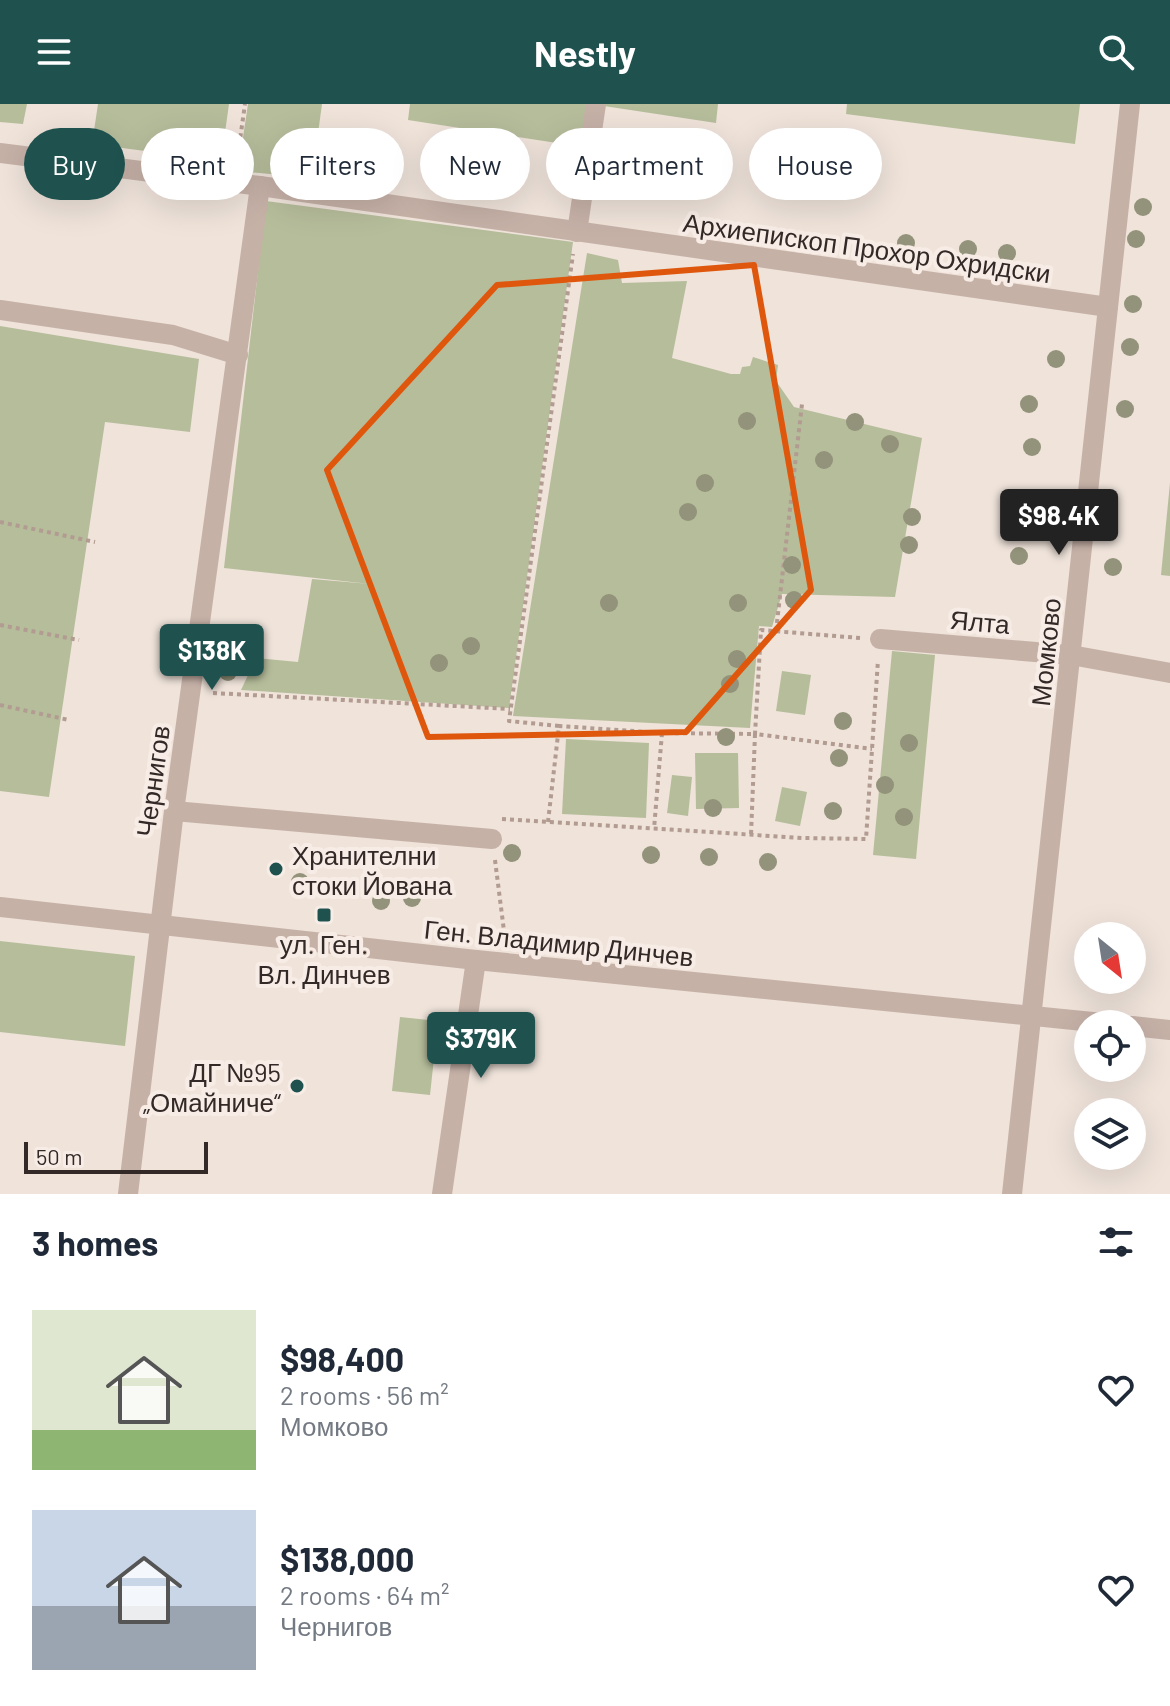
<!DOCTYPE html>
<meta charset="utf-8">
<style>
:root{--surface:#fff;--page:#f6f6f7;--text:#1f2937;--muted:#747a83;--accent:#1f524f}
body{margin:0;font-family:Barlow,sans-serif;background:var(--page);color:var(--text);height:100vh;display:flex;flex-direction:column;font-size:30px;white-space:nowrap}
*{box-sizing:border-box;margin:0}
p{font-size:26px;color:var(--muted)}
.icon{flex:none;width:44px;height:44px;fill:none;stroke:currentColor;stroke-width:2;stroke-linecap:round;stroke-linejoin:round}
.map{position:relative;height:1090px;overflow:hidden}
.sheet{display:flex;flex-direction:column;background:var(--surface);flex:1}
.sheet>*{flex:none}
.guide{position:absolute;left:24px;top:24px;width:1122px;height:72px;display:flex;gap:16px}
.needle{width:52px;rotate:150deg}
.tools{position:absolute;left:1074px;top:818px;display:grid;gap:16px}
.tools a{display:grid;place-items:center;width:72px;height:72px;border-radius:50%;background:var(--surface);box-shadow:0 8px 32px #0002;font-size:40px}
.scale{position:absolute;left:24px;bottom:20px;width:184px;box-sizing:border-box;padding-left:8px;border:4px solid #332927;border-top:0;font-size:22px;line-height:28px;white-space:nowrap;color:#332927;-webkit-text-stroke:6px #f8ede6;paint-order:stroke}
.price{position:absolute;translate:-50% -68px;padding:0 18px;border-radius:8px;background:var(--accent);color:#fff;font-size:26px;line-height:52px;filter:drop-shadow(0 2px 4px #0008)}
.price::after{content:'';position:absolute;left:50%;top:48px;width:24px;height:18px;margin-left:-12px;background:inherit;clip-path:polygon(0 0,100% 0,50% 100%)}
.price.current{background:#222;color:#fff}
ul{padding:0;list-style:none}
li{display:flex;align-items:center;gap:24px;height:200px;padding:0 32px}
li span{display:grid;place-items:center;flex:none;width:224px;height:160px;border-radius:0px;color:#555}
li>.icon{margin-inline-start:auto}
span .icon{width:96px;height:96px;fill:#fffc;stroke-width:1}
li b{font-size:34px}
h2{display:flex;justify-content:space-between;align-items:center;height:96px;padding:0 32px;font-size:34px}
.pill{padding:0 28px;border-radius:36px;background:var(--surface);box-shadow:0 8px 32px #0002;font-size:28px;line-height:72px}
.pill.current{background:var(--accent);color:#fff}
header{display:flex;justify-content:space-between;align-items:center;height:104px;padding:0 32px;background:var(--accent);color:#fff;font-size:36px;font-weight:700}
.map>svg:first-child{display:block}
.green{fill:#b6bd9b}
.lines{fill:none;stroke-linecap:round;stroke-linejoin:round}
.path{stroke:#b29b91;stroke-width:4;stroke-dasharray:4 4;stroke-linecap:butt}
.minor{stroke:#c6b1a7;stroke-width:20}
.tree{fill:#93927a}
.marked{fill:none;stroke:#df570d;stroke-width:6;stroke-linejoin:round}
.poi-dot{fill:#1f524f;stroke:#f8ede6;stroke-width:3}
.labels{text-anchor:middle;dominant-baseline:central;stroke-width:8;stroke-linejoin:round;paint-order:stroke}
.street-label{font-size:26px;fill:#332927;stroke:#f8ede6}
.poi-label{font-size:26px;fill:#332927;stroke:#f8ede6;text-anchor:start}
</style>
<header><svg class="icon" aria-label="menu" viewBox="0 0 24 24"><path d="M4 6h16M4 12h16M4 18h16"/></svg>Nestly<svg class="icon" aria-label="search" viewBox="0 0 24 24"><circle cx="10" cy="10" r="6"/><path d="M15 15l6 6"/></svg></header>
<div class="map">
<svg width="1170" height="1090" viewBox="0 0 1170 1090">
<rect width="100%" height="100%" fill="#efe3da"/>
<!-- green -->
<g class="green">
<path d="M0 0H27L23 20 0 18Z"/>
<path d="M98 0H229L221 57 92 40Z"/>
<path d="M248 0H322L312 74 238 67Z"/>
<path d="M410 0H589L583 43 408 16Z"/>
<path d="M604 0H718L716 19 604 2Z"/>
<path d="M847 0H1080L1075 40 846 10Z"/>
<path d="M266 97 573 138 509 604 241 586 256 554 298 558 312 475 370 480 224 464Z"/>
<path d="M587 149 618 156 622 179 687 177 672 254 731 270H740L742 263 750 262 753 253 778 261 776 277 794 303 922 334 895 493 782 490 772 523 759 522 750 624 513 612Z"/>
<path d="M0 222 199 255 190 328 105 318 49 693 0 687Z"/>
<path d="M1170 379V472L1161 471Z"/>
<path d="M892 547 935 551 916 755 873 751Z"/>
<path d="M782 567 811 571 805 611 776 607Z"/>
<path d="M566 635 649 639 646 714 562 710Z"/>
<path d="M695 649H738L739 704 696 705Z"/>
<path d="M672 671 692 673 688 712 667 709Z"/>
<path d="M782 683 807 688 800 722 775 717Z"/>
<path d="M0 837 135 852 125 942 0 928Z"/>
<path d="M400 913 438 917 430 991 392 987Z"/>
</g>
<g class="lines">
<!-- path -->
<g class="path">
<path d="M237 57 245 0"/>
<path d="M0 418 95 438"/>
<path d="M0 521 79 536"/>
<path d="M776 527 802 300"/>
<path d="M860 534 761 526 755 630 872 645"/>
<path d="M213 589 510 605"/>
<path d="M0 601 69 616"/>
<path d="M559 622 509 617 573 150"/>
<path d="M659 629 755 630 751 731"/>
<path d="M502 715 803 734 866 735 878 556"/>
<path d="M548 718 559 622 662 629 654 725"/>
<path d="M495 756 505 835"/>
</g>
<!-- minor -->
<g class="minor">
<path d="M0 49 260 82 1108 203"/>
<path d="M577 128 596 0"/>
<path d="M0 206 173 231 238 251"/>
<path d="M880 535 1071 551 1170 569"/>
<path d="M174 707 492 735"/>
<path d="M0 803 476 856 1113 920"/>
<path d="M1132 922 1170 926"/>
<path d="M128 1090 174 707 260 82"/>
<path d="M442 1090 476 856"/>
<path d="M1012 1090 1130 0"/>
</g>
</g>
<!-- trees -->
<g class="tree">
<circle cx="1143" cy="103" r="9"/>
<circle cx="1136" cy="135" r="9"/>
<circle cx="906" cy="139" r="9"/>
<circle cx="968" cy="145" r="9"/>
<circle cx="1007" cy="149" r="9"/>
<circle cx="1133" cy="200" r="9"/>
<circle cx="1130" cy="243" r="9"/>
<circle cx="1056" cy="255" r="9"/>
<circle cx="1029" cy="300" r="9"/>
<circle cx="1125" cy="305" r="9"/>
<circle cx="747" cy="317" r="9"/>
<circle cx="855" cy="318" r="9"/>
<circle cx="890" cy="340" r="9"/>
<circle cx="1032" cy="343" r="9"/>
<circle cx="824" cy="356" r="9"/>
<circle cx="705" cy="379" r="9"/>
<circle cx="688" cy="408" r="9"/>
<circle cx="912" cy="413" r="9"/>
<circle cx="909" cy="441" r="9"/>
<circle cx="1019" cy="452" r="9"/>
<circle cx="792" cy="461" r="9"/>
<circle cx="1113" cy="463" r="9"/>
<circle cx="794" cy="496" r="9"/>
<circle cx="609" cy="499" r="9"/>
<circle cx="738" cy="499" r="9"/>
<circle cx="471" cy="542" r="9"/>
<circle cx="737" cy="555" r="9"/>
<circle cx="439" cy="559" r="9"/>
<circle cx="228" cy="568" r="9"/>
<circle cx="730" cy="580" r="9"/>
<circle cx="843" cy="617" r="9"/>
<circle cx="726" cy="633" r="9"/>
<circle cx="909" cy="639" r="9"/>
<circle cx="839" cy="654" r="9"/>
<circle cx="885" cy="681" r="9"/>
<circle cx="713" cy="704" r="9"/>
<circle cx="833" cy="707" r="9"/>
<circle cx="904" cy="713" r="9"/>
<circle cx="512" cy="749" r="9"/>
<circle cx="651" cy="751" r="9"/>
<circle cx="709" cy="753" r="9"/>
<circle cx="768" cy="758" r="9"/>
<circle cx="300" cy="778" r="9"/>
<circle cx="412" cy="794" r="9"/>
<circle cx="381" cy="797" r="9"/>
</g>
<!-- marked area -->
<path class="marked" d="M754 161 811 486 686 628 428 633 327 366 497 181Z"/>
<!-- markers -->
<g class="poi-dot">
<circle cx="276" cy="765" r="8"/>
<rect x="316" y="803" width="16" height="16" rx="4"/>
<circle cx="297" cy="982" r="8"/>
</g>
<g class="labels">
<!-- street labels -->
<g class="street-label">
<text transform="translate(867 143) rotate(8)">Архиепископ Прохор Охридски</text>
<text transform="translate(980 517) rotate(5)">Ялта</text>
<text transform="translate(1045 548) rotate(-84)">Момково</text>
<text transform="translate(152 677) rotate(-82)">Чернигов</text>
<text transform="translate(559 838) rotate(6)">Ген. Владимир Динчев</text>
</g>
<!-- poi labels -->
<g class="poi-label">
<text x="292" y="750">Хранителни<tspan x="292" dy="30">стоки Йована</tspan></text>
<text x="324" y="839" text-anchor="middle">ул. Ген.<tspan x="324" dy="30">Вл. Динчев</tspan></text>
<text x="281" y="967" text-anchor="end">ДГ №95<tspan x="281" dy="30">„Омайниче“</tspan></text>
</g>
</g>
</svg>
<div class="tools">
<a><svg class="needle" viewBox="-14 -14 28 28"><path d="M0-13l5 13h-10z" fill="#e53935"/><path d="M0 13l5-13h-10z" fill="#747a83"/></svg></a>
<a><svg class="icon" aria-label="locate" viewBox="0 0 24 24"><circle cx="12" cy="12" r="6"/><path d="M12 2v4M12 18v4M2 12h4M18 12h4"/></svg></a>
<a><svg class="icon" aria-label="layers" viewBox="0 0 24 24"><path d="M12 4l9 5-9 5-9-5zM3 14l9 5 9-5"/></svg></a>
</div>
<div class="scale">50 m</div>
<b class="price current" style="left:1059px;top:453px">$98.4K</b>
<b class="price" style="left:212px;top:588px">$138K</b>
<b class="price" style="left:481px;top:976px">$379K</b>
<div class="guide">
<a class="pill current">Buy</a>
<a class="pill">Rent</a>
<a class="pill">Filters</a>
<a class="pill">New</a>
<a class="pill">Apartment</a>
<a class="pill">House</a>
</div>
</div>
<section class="sheet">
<h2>3 homes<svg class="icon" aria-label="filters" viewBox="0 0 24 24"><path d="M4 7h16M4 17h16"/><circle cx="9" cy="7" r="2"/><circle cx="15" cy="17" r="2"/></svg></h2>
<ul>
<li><span style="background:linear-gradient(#dfe7d0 75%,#8fb573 0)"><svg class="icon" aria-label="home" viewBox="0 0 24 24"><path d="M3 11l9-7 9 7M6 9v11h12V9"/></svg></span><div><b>$98,400</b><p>2 rooms · 56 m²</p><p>Момково</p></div><svg class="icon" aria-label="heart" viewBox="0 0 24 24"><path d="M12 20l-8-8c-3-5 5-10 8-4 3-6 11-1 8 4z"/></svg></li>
<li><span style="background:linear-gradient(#c9d6e8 60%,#9aa5b1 0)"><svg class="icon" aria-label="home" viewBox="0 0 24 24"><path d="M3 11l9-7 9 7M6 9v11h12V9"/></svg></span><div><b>$138,000</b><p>2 rooms · 64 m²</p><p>Чернигов</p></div><svg class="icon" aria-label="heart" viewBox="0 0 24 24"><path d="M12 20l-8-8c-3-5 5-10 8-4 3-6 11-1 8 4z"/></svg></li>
</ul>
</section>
